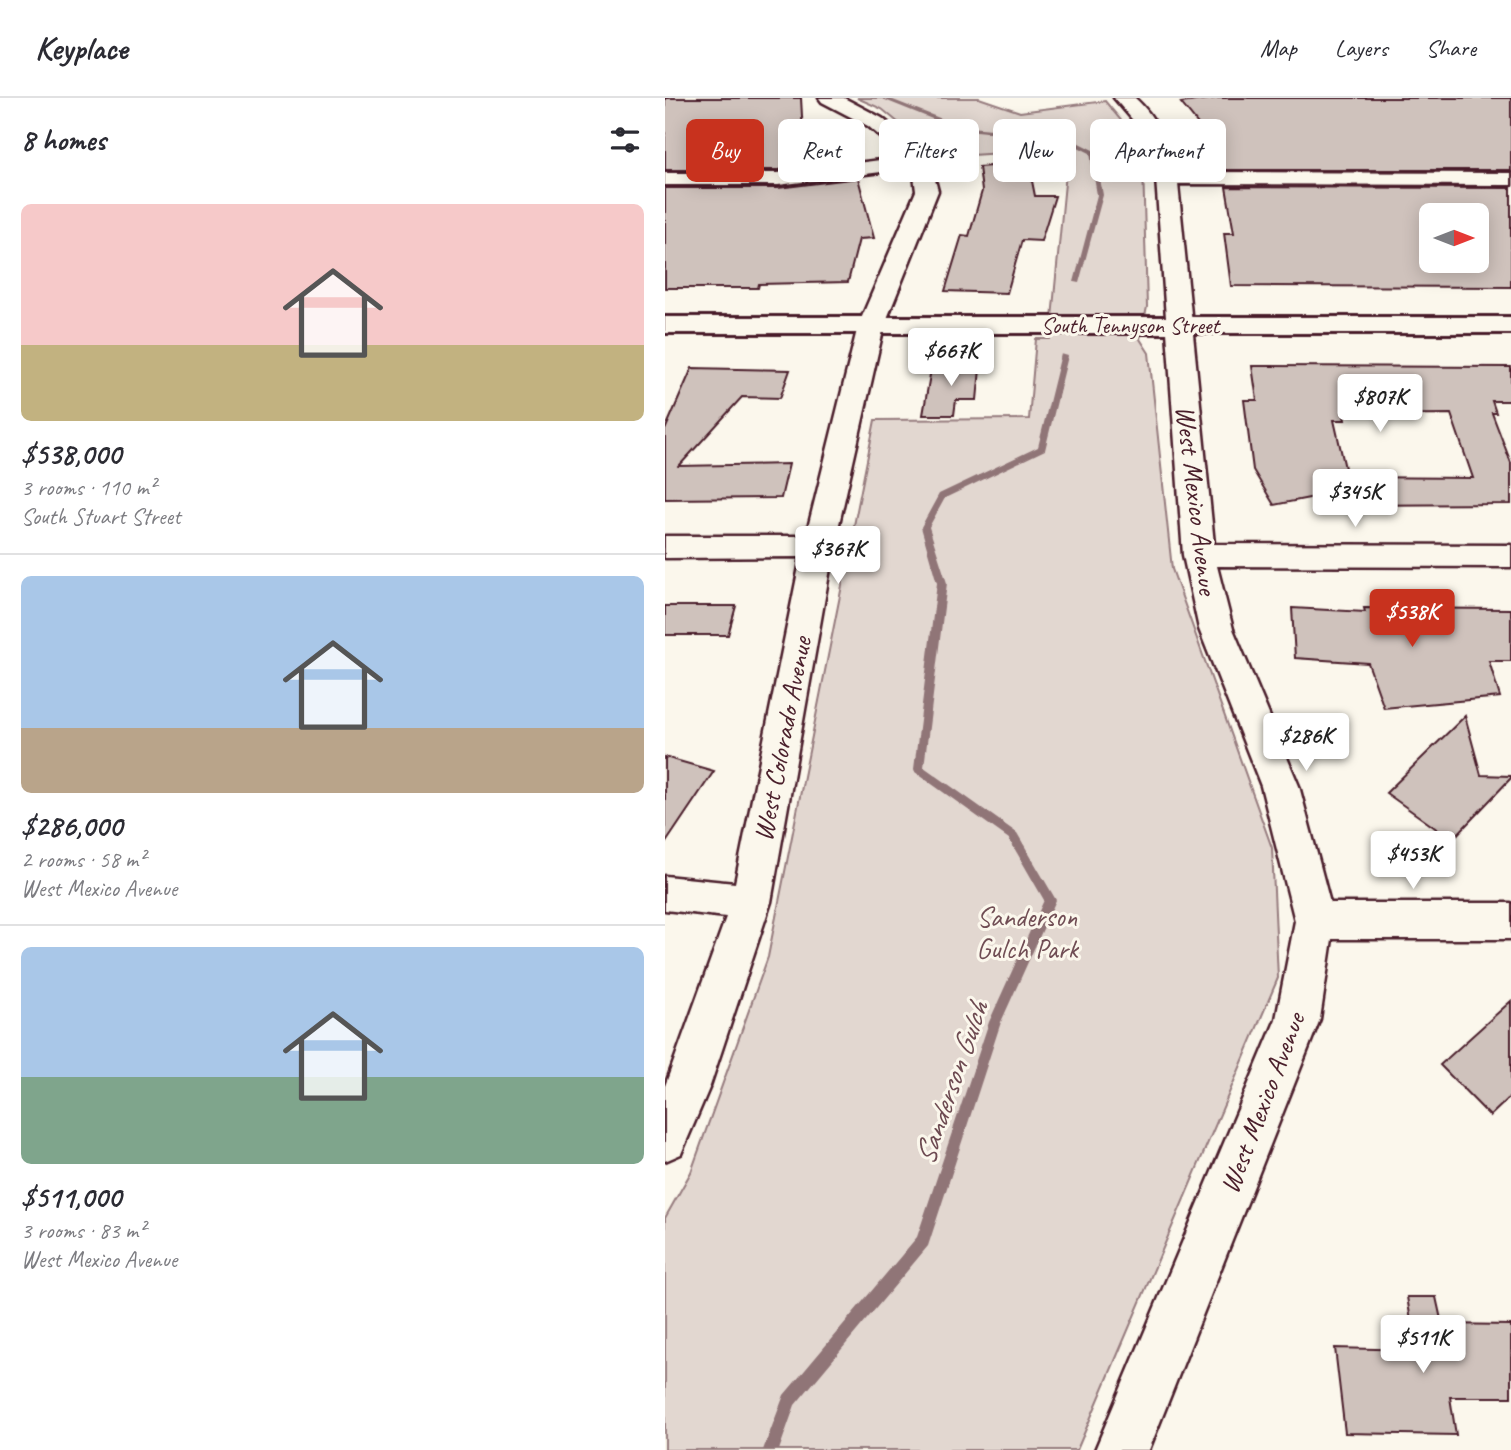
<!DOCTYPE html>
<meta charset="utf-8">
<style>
:root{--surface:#fff;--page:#f2f2f3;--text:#2b2b33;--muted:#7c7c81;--line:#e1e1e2;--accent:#c8321e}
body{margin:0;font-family:Caveat,sans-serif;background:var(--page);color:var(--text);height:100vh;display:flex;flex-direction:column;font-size:26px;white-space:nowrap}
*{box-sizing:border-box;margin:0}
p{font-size:23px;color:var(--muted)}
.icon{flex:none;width:38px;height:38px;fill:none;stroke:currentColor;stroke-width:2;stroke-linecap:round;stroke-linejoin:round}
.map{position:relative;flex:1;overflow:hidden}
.sheet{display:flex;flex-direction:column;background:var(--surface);width:665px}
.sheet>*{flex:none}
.top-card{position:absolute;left:21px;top:21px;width:665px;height:63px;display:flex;gap:14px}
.needle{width:46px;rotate:90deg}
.fabs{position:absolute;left:754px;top:105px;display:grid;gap:14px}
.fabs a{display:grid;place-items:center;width:70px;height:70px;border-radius:10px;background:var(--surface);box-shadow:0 4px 18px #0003;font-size:35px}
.price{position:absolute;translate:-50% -60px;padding:0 16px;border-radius:7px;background:#fff;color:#222;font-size:23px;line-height:46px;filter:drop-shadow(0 2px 4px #0008)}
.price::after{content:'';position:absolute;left:50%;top:42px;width:21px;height:16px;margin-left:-10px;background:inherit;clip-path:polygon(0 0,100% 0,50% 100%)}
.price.active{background:var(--accent);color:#fff}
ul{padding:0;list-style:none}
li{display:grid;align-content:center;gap:14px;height:371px;padding:0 21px}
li+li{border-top:2px solid var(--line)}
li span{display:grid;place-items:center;height:217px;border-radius:10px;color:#555}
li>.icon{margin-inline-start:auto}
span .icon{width:126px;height:126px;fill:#fffc;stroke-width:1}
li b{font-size:30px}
h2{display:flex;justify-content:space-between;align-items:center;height:84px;padding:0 21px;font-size:30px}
.chip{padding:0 24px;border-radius:10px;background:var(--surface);box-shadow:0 4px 18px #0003;font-size:24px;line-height:63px}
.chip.active{background:var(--accent);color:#fff}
header{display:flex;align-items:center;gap:42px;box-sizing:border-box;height:98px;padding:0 35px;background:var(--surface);border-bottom:2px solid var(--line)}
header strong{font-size:33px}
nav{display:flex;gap:38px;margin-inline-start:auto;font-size:24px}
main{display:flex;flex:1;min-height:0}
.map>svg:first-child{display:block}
.green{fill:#e2d7d0;stroke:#967b7e;stroke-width:2}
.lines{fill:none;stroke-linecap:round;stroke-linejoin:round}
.stream{fill:#907477;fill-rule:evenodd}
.building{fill:#cfc2bc;stroke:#4a1f2b;stroke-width:2;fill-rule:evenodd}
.minor-casing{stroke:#4a1f2b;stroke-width:5}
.tertiary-casing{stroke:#4a1f2b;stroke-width:6}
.minor{fill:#fbf7ec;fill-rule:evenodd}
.tertiary{fill:#fbf7ec;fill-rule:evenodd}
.labels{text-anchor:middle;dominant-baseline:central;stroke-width:6;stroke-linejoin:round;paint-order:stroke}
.far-street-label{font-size:23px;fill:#4a1f2b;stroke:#fbf7ec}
.street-label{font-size:28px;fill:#4a1f2b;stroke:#fbf7ec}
.park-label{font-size:28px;fill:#704d54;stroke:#fbf7ec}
.water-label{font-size:30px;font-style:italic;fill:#6d4a51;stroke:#fbf7ec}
</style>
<header>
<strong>Keyplace</strong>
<nav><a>Map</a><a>Layers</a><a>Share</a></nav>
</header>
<main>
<section class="sheet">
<h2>8 homes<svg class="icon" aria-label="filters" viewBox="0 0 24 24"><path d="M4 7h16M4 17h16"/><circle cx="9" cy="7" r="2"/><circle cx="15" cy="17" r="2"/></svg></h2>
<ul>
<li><span style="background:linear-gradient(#f6c9c9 65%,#c2b280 0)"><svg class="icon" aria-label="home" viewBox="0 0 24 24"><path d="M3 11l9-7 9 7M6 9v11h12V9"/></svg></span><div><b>$538,000</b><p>3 rooms · 110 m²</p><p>South Stuart Street</p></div></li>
<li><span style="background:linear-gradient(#a9c7e8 70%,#b9a48a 0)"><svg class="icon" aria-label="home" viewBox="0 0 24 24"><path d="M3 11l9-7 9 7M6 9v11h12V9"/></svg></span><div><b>$286,000</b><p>2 rooms · 58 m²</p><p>West Mexico Avenue</p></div></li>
<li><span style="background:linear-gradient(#a9c7e8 60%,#7fa58c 0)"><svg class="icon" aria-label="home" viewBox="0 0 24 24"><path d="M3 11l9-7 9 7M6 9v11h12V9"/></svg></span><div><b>$511,000</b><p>3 rooms · 83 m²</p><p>West Mexico Avenue</p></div></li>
</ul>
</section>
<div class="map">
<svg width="846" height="1352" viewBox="0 0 846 1352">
<rect width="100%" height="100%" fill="#fbf7ec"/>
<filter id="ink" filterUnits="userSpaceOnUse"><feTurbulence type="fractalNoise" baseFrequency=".0143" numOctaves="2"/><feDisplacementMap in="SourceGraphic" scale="14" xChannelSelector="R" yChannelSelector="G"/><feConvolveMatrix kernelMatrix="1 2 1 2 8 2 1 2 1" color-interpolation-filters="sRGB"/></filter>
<g filter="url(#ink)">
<!-- green -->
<path class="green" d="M192 0H314L355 14 440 3 464 32 478 68 482 209 475 241 484 255 507 471 607 750 613 880 412 1352H0V1120L26 1074 103 859 210 322 364 321 371 241H385L402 64 386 52 275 59 217 11Z"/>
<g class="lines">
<!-- stream -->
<g class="stream">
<path d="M215 0H223L295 28 400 38 430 53 438 97 414 185 409 184 432 97 425 55 399 42 292 31Z"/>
<path d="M396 256 403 258 380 352 280 400 264 429 282 485 259 669 352 735 391 802 336 924 263 1148 130 1307 114 1352H98L119 1297 252 1139 324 924 379 802 344 741 250 674 249 671 272 485 256 429 274 396 373 349Z"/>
</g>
</g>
<!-- building -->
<g class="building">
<path d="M0 0H136L138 36 166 32 169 65 113 72H0Z"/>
<path d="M552 0H846V72H558L556 55 540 54 536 30 516 5Z"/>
<path d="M350 66 352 74 365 73 370 98H390L376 143 357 142 342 195 280 193 297 137 304 138 317 93 314 69Z"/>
<path d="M193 80 209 140 194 141 183 184 94 186 93 190H0V90H113Z"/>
<path d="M561 89 846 90V189L566 188 559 135H569ZM766 117H812V163H766Z"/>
<path d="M283 265 313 266 312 271H315L312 302H291L289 317H258L266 271H283Z"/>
<path d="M587 268 846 269V303H827L831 315H827L846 365V406L678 407 675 394 609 407 588 372 579 302H592ZM786 316 808 380 682 379 669 322H680L679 317Z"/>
<path d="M27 270 125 272 115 300 77 299 14 368 124 366 116 400 0 401V332Z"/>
<path d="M0 508H71L63 537H0Z"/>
<path d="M627 510 700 514 699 510 846 511V563H824L835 599 719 610 703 565 630 560Z"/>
<path d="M800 618 816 677 846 678V680L787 742 721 695Z"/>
<path d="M0 659 49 673 0 746Z"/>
<path d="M846 903V998L825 1018 775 967Z"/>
<path d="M742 1199H771L777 1226 846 1227V1299H785L791 1337 680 1335 670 1250 751 1252Z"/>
</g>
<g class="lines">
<!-- minor casing -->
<g class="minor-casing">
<g id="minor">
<path d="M154 0H179L217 20 264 59 273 93 219 228 169 448 106 804 45 988 16 1056 0 1063V988L61 819 0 812V778L70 785 136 459 0 460V438H141L193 228 251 93 248 70 113 87H0V75H113L239 59 203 28 157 4Z"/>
<path d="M449 0H470C492 20 503 46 511 74L846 75V87L513 86 549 446 846 447V469L552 468 568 531 634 688 665 805H846V841H667L655 921 484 1352H430L611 921 630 823 596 688 534 531 518 457 491 80 472 27Z"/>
</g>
</g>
<!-- tertiary casing -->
<g class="tertiary-casing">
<rect id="tertiary" x="0" y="219" width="846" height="16"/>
</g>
<!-- minor -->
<use href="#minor" class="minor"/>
<!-- tertiary -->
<use href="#tertiary" class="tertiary"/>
</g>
</g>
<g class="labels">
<!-- far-street labels -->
<g class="far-street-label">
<text x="465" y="227">South Tennyson Street</text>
</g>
<!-- street labels -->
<g class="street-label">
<text transform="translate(532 402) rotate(83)">West Mexico Avenue</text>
<text transform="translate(117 641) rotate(-79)">West Colorado Avenue</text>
<text transform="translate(597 1005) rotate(-69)">West Mexico Avenue</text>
</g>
<!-- park labels -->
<g class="park-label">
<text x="362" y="818">Sanderson<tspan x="362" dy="32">Gulch Park</tspan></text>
</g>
<!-- water labels -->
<g class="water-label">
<text transform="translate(286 985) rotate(-71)">Sanderson Gulch</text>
</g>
</g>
</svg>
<div class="fabs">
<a><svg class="needle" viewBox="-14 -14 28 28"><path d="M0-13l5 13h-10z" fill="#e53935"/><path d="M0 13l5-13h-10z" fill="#7c7c81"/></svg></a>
</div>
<b class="price" style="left:286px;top:290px">$667K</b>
<b class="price" style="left:715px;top:336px">$807K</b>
<b class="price" style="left:690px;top:431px">$345K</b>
<b class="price" style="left:173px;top:488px">$367K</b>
<b class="price active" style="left:747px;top:551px">$538K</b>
<b class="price" style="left:641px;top:675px">$286K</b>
<b class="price" style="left:748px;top:793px">$453K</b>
<b class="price" style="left:758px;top:1277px">$511K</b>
<div class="top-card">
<a class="chip active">Buy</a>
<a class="chip">Rent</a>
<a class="chip">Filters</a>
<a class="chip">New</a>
<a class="chip">Apartment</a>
</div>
</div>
</main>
